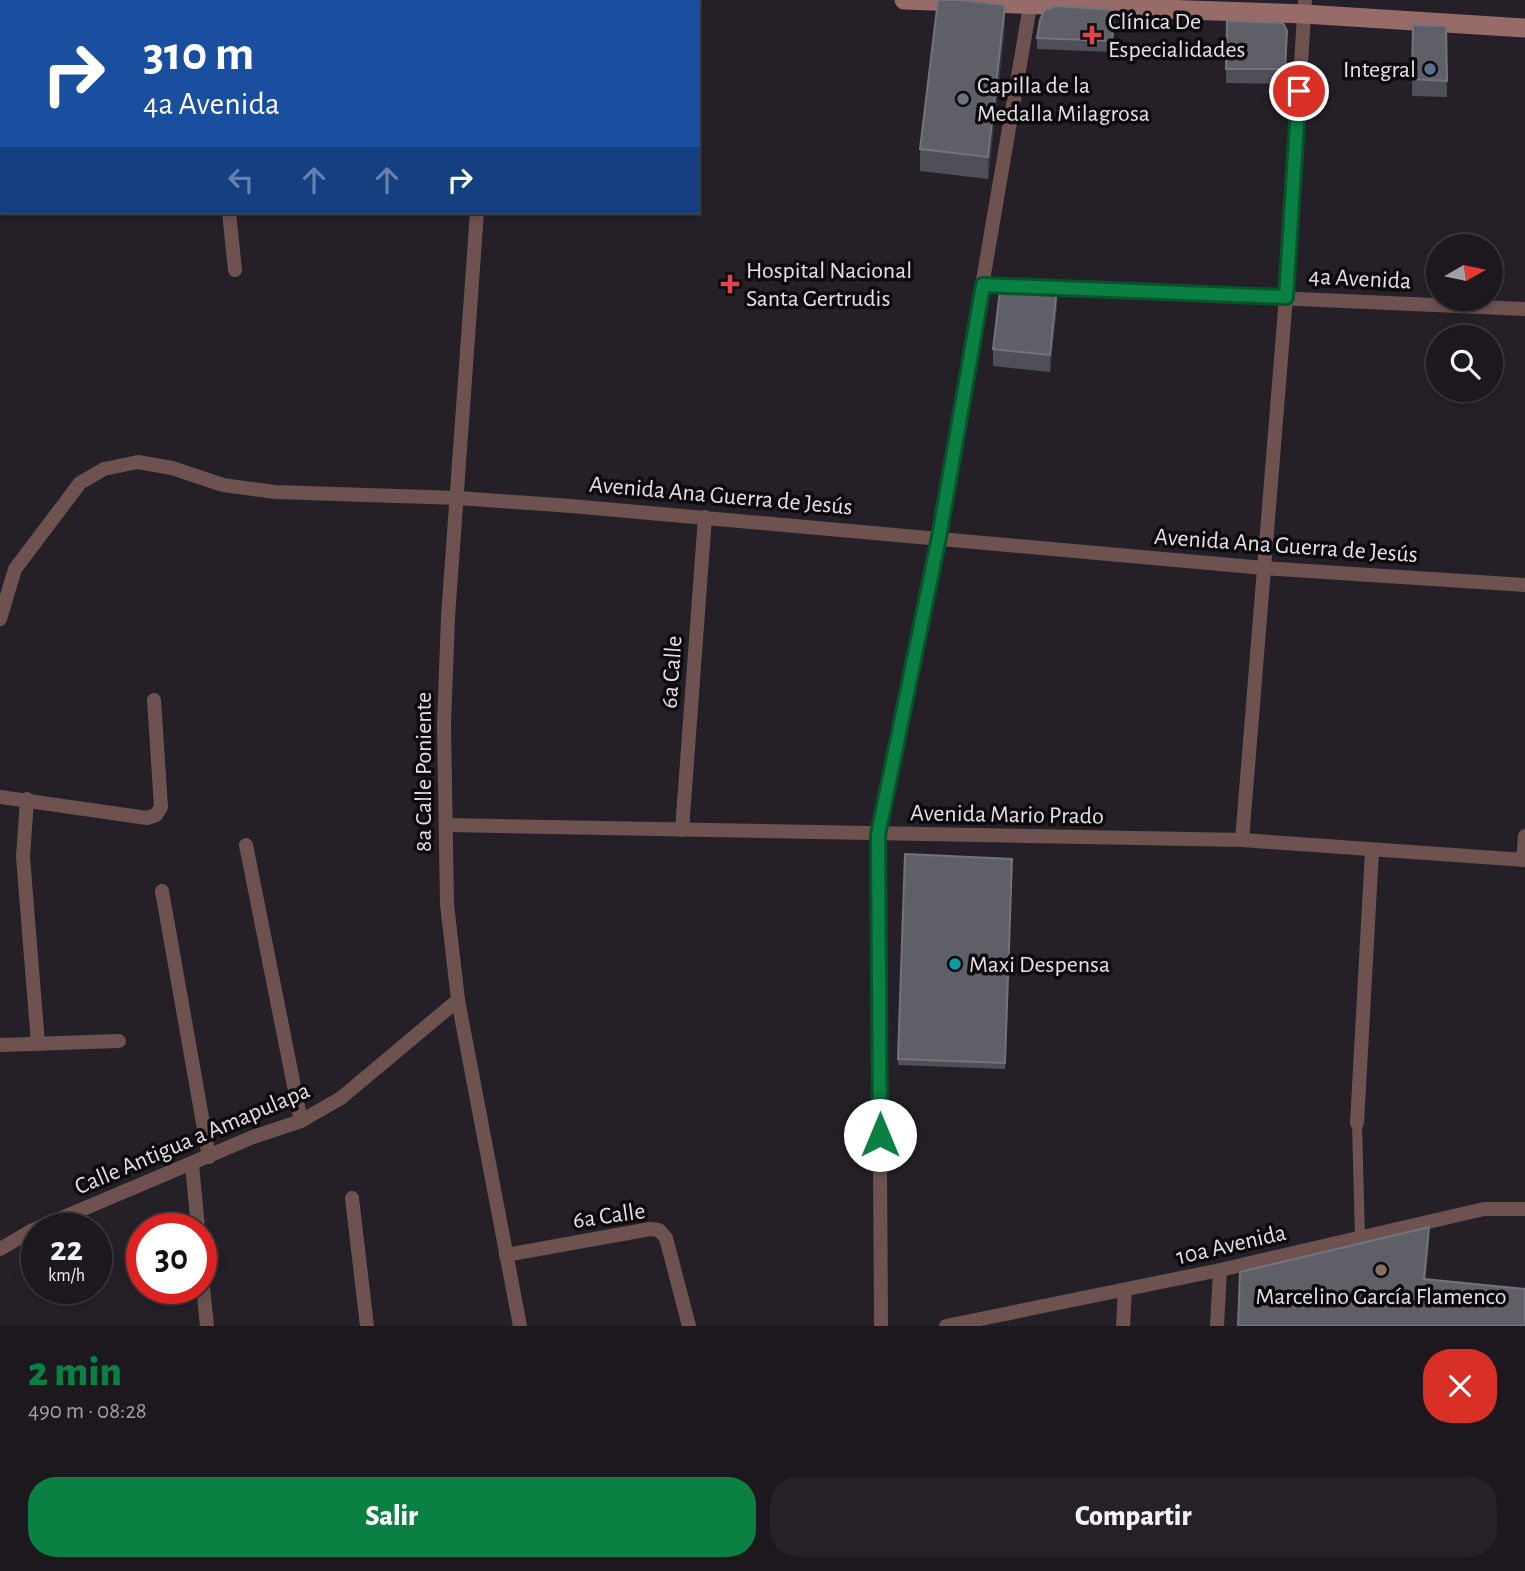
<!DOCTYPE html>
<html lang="es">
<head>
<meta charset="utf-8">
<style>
  :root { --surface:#1c181e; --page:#252127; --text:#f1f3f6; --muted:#a0a0a4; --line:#3a373c; --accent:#0b8043 }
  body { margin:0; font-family:"Alegreya Sans",sans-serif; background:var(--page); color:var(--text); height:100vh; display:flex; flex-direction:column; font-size:26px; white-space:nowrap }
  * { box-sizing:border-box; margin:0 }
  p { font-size:23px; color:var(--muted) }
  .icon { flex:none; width:38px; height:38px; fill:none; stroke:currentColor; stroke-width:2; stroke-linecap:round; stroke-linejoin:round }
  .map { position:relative; height:1326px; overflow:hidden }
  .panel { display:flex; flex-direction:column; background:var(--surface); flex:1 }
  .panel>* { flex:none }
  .banner { position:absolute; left:0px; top:0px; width:700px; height:214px; box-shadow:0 4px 10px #0003,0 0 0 2px var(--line); background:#1a4fa0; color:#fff; overflow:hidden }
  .needle { width:46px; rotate:81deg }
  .fabs { position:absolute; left:1426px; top:234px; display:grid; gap:14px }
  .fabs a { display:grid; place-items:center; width:77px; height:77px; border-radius:50%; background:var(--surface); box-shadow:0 4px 10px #0003,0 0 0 2px var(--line); font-size:35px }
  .speed { position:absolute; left:21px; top:1213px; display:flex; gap:14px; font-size:35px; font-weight:700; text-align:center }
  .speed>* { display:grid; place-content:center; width:91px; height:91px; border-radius:50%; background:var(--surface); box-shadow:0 4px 10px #0003,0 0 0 2px var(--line); line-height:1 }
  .speed small { font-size:18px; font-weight:400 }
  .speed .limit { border:10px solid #d22; background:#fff; color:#111 }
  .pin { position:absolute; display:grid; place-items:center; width:60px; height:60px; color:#fff; margin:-30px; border:4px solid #fff; border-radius:50%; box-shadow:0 2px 7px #0007 }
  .me { position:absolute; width:77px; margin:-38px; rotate:0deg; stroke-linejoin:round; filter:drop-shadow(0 0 5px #0008) }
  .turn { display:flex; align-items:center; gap:24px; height:147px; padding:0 28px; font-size:32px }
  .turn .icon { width:91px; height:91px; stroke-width:2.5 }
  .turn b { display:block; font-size:49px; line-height:60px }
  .lanes { display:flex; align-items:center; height:66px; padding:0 28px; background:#0003; justify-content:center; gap:35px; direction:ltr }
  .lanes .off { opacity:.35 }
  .round { display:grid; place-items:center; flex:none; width:74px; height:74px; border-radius:28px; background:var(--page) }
  .summary { display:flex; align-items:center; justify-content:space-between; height:119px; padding:0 28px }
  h1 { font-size:42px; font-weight:800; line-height:52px; color:var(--accent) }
  .primary-button { display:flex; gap:14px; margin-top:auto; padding:14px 28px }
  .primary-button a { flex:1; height:80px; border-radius:28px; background:var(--accent); color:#fff; font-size:28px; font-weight:800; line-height:80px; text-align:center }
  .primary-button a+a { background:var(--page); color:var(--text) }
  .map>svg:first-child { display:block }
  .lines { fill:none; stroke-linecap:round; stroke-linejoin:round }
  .pedestrian { stroke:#6d524f; stroke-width:10 }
  .minor { stroke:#6d524f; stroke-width:14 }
  .secondary { stroke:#976c68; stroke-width:19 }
  .wall { fill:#4f4f59 }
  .shaded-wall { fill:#38363f }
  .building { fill:#5f5f68; stroke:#74737c; stroke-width:2 }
  .route-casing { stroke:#07532c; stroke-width:18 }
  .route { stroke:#0b8043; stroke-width:12 }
  .health-dot { fill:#e0444e; stroke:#0d0a0e; stroke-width:2.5 }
  .service-dot { fill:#5c6f8a; stroke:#0d0a0e; stroke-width:2.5 }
  .worship-dot { fill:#6b7280; stroke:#0d0a0e; stroke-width:2.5 }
  .culture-dot { fill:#0f9aa8; stroke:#0d0a0e; stroke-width:2.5 }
  .education-dot { fill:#8d6e63; stroke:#0d0a0e; stroke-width:2.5 }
  .labels { text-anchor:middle; stroke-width:7; stroke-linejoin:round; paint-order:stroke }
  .poi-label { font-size:24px; fill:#e5e1e7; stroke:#0d0a0e; text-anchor:start }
  .street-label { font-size:24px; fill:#e5e1e7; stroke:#0d0a0e }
</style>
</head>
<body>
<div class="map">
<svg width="1525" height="1326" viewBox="0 0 1525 1326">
  <rect width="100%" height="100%" fill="#252028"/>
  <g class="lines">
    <polyline class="pedestrian" points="1357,1123 1360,1238"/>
    <g class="minor">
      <polyline points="239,2 239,0"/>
      <polyline points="493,2 493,0"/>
      <polyline points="229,212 235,270"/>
      <polyline points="477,212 448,617 444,725 447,904 458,1000 520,1326"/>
      <polyline points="983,285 1525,309"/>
      <polyline points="0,619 15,569 80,483 104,469 138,462 172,468 223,485 275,492 458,498 571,506 1264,568 1525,585"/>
      <polyline points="0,797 147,818 156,815 161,807 154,700"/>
      <polyline points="27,799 23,857 38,1044"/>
      <polyline points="446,825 1242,840 1525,860"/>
      <polyline points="682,830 705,517"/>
      <polyline points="1242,840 1286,297 1305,0"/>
      <polyline points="246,845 301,1121"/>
      <polyline points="1523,860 1525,836"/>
      <polyline points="162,891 209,1157"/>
      <polyline points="0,1045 119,1041"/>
      <polyline points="1357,1123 1372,851"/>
      <polyline points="192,1165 198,1228"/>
      <polyline points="352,1198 367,1326"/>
      <polyline points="0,1249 31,1231 253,1137 301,1121 341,1098 458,1000"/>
      <polyline points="506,1255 650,1229 659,1230 666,1238 689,1326"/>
      <polyline points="201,1268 207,1326"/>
      <polyline points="881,1326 878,835 939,537 1031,0"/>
      <polyline points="946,1326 1220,1270 1484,1209 1525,1209"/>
      <polyline points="1123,1326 1125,1290"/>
      <polyline points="1217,1326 1220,1270"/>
    </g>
    <polyline class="secondary" points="904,0 1304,14 1525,28"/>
  </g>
  <g class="wall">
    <polygon points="1115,21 1112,52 1037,49 1037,38"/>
    <polygon points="1227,21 1287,46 1285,84 1226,83"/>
    <polygon points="1446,26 1447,97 1412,96 1412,79"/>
    <polygon points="1005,27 988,179 920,171 920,149"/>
    <polygon points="1057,305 1050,372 993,366 993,349"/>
    <polygon points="1012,859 1005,1069 898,1065 898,1059"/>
  </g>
  <g class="shaded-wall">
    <polygon points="1005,5 1005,27 988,179 988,157"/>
    <polygon points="1057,288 1057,305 1050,372 1050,355"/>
    <polygon points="1429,1227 1429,1247 1424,1300 1424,1279"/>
  </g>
  <g class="building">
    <polygon points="938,0 961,0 1005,5 988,157 920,149"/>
    <polygon points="1056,6 1115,10 1112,41 1037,38 1040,20 1044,11"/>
    <polygon points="1227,21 1283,23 1287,31 1285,69 1226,69"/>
    <polygon points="1413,25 1446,26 1447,81 1412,79"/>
    <polygon points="1001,282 1057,288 1050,355 993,349"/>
    <polygon points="905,854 1012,859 1005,1063 898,1059"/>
    <polygon points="1429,1227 1424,1279 1525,1289 1525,1326 1238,1326 1240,1272"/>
  </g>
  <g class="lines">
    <g class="route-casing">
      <polyline id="route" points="880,1135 878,835 939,537 983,285 1286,297 1299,91"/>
    </g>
    <use href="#route" class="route"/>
  </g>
  <g class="health-dot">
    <path d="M1088.5 24.5h7v7h7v7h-7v7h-7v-7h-7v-7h7z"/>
    <path d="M726.5 273.5h7v7h7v7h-7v7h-7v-7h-7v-7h7z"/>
  </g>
  <circle class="service-dot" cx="1430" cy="69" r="7"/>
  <circle class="worship-dot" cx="963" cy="99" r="7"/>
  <circle class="culture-dot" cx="955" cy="964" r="7"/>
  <circle class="education-dot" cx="1381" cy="1270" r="7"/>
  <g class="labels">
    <g class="poi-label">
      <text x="1108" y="29">Clínica De<tspan x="1108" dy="28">Especialidades</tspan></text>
      <text x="1416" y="77" text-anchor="end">Integral</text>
      <text x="977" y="93">Capilla de la<tspan x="977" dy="28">Medalla Milagrosa</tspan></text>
      <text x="746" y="278">Hospital Nacional<tspan x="746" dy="28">Santa Gertrudis</tspan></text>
      <text x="969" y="972">Maxi Despensa</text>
      <text x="1381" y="1304" text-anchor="middle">Marcelino García Flamenco</text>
    </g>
    <g class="street-label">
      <text transform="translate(1360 278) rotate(3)" y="8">4a Avenida</text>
      <text transform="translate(721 495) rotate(5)" y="8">Avenida Ana Guerra de Jesús</text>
      <text transform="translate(1286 545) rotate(4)" y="8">Avenida Ana Guerra de Jesús</text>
      <text transform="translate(671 672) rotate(-86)" y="8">6a Calle</text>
      <text transform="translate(423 772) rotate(-90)" y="8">8a Calle Poniente</text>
      <text transform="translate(1007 814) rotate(1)" y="8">Avenida Mario Prado</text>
      <text transform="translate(192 1138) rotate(-23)" y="8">Calle Antigua a Amapulapa</text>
      <text transform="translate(609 1215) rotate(-8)" y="8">6a Calle</text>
      <text transform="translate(1231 1244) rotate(-13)" y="8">10a Avenida</text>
    </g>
  </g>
</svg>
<div class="fabs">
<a><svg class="needle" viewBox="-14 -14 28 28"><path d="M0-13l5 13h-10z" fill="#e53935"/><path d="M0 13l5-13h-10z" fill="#a0a0a4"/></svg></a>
<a><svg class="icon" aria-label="search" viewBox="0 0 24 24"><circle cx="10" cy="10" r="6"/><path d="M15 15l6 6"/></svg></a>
</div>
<div class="speed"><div>22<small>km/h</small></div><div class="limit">30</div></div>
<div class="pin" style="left:1299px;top:91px;background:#d93025"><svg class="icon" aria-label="arrive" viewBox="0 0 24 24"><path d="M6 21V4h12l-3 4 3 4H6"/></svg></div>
<svg class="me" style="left:880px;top:1135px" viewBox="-20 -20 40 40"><circle r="19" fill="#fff"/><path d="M0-13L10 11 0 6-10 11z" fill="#0b8043"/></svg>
<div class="banner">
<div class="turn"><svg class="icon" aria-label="right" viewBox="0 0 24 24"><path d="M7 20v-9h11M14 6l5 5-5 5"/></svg><div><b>310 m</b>4a Avenida</div></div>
<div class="lanes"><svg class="icon off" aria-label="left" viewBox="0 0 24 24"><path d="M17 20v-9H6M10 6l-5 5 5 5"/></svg><svg class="icon off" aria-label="ahead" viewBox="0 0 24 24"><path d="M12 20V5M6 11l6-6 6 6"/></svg><svg class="icon off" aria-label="ahead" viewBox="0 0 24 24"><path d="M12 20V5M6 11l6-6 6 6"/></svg><svg class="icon" aria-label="right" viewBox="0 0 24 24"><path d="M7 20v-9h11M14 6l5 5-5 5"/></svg></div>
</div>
</div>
<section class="panel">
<div class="summary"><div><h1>2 min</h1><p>490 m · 08:28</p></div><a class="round" style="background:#d93025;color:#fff"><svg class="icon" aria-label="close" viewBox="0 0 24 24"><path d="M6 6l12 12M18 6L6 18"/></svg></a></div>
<div class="primary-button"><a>Salir</a><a>Compartir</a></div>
</section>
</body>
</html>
